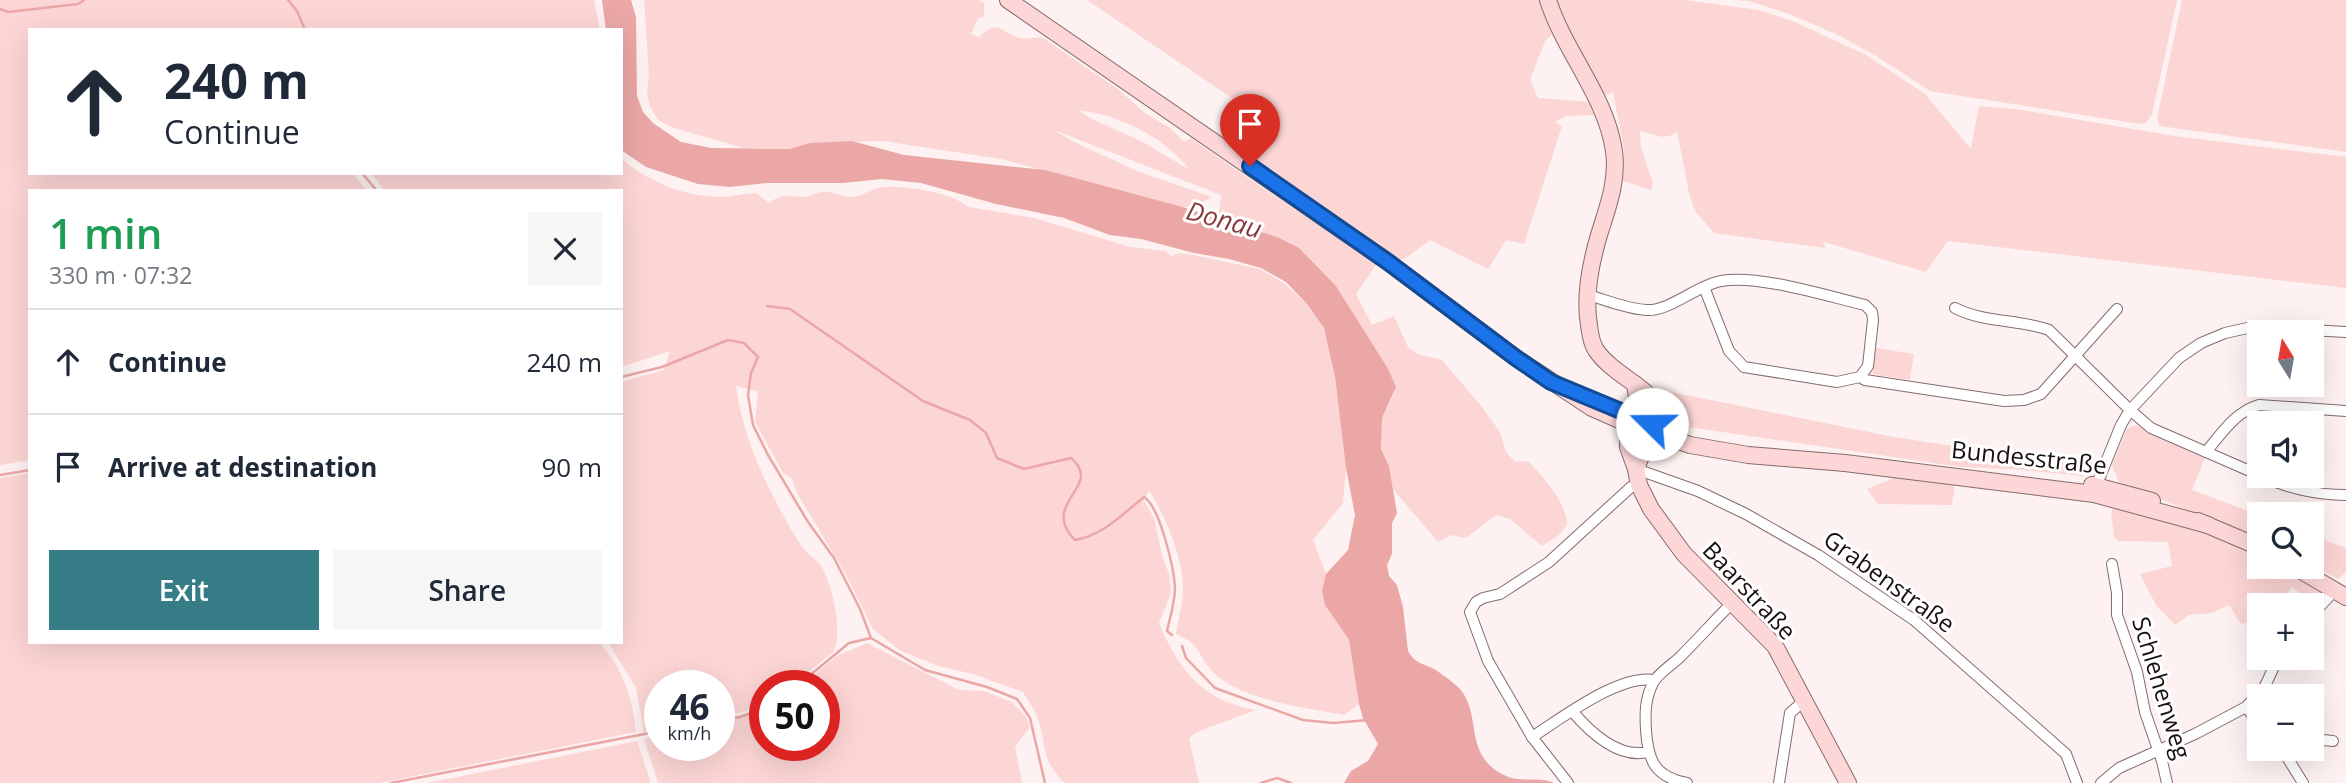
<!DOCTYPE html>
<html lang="en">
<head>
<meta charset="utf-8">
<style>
  :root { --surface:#fff; --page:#f6f6f7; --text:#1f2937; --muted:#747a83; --line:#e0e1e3; --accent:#357c87 }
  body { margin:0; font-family:"Open Sans",sans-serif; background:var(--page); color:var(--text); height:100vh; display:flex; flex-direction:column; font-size:26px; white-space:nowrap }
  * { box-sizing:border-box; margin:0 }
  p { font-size:23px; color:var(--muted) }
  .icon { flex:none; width:38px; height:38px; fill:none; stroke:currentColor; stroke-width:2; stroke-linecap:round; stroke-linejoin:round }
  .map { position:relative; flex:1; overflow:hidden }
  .panel { position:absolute; left:28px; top:189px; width:595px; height:455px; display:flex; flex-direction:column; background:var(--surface); border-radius:0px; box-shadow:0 7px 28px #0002 }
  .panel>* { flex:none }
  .guide { position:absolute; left:28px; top:28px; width:595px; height:147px; border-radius:0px; box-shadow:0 7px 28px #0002; background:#fff; color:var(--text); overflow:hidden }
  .needle { width:46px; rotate:349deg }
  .buttons { position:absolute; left:2247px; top:320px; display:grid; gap:14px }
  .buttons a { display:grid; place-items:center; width:77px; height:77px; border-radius:0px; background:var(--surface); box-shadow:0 7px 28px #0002; font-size:35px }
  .speed { position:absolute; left:644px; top:670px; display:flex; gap:14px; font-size:35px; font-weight:700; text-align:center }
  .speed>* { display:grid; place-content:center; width:91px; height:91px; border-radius:50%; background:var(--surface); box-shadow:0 7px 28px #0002; line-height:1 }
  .speed small { font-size:18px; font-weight:400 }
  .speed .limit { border:10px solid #d22; background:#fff; color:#111 }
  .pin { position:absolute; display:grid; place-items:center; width:60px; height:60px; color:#fff; margin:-72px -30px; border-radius:50% 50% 50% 0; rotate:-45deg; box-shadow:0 0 7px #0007 }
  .pin .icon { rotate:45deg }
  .me { position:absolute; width:77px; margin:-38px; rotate:292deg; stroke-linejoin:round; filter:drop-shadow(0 0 5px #0008) }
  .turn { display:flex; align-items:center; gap:24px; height:147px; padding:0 21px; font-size:32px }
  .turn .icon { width:91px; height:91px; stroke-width:2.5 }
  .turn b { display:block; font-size:49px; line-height:60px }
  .round { display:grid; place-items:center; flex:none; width:74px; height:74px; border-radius:0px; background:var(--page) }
  .head { display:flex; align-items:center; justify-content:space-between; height:119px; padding:0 21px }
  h1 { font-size:42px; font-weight:600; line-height:52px; color:#1e9e55 }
  .primary-button { display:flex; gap:14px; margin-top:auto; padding:14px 21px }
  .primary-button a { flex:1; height:80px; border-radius:0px; background:var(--accent); color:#fff; font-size:28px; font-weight:600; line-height:80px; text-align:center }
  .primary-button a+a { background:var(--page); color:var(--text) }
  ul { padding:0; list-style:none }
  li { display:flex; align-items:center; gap:21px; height:105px; padding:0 21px; border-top:2px solid var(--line) }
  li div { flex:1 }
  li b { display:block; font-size:26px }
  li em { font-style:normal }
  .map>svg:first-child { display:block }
  .green { fill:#fcd6d5; fill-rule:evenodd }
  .water { fill:#eaa7a6 }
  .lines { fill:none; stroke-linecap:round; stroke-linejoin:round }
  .stream { stroke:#eaa7a6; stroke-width:2.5 }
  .street-casing { stroke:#856c6b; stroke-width:12 }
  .secondary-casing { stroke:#856c6b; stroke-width:18 }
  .street { stroke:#fff; stroke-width:10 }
  .secondary { stroke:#fdd6d8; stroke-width:16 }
  .route-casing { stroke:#114b97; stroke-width:18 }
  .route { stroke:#1a73e8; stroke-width:12 }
  .labels { text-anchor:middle; stroke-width:6; stroke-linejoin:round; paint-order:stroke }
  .street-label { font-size:24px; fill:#191010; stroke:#fff }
  .water-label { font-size:26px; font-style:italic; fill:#89393d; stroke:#fff }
</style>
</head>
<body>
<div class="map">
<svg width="2346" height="783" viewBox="0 0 2346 783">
  <rect width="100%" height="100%" fill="#fdf1f1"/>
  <g class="green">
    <polygon points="0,0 594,0 599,25 597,30 313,30 311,26 305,30 30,30 30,173 352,173 367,191 30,191 30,460 0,465"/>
    <path d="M 644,0 L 979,0 L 984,3 L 984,17 L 978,18 L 971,34 L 979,37 C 1002,17 998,33 1020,38 C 1028,40 1035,36 1043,38 L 1118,89 L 1146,114 L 1169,127 L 1184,142 L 1191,138 C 1252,183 1316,221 1376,265 L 1356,294 L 1372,325 L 1394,316 L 1408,347 L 1417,354 L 1442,360 L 1482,407 L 1500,432 L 1506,452 L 1515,462 L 1528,461 C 1544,478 1566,501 1567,525 L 1559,535 L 1542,546 L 1510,519 L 1496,515 L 1466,538 L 1451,535 L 1438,542 L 1393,489 L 1389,466 L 1381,449 L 1382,418 L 1394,394 L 1387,367 L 1336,286 L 1277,237 L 1218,219 L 1221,195 L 1054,130 L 1072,141 L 1137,171 L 1209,196 L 1210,199 L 1184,208 L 1001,159 L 883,141 L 811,143 L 789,149 L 744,148 L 674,128 L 658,120 L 650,107 L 647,93 L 649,73 ZM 1078,110 C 1120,115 1164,137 1190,170 L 1143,142 L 1092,119 Z"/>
    <polygon points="1087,0 1544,0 1555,31 1545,41 1530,80 1538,98 1592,102 1598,115 1565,116 1555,122 1562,126 1524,244 1506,240 1488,269 1430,240 1406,258 1395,261 1229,145 1251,111"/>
    <path d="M 1557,0 L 1684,0 L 1759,10 L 1795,22 L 1866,55 L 1925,94 L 1971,149 L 1979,106 L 2022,110 L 2174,136 L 2346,157 L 2346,288 L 1948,241 L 1926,272 L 1824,242 L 1825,248 L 1714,233 L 1695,211 L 1689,193 L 1677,131 C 1666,142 1654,134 1640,131 L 1641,148 L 1653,183 L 1651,190 L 1623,181 L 1624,150 L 1613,92 L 1604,96 L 1561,15 Z"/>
    <polygon points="1736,0 2177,0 2152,114 2146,123 2140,124 1930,91 1875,55 1836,34 1789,14 1749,1"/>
    <polygon points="2182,0 2346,0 2346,152 2160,126 2157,119"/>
    <path d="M 621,158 C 649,183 686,197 723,197 C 734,197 744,193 756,193 L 769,203 C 785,192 790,197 805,197 C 812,196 818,191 826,192 C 835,192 844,198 853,197 C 863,196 873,188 884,187 C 904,185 954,193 968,207 L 1034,218 L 1130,247 L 1165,251 L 1171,256 L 1179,253 L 1193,255 L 1260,269 L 1285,284 L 1307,304 L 1324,328 L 1335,377 L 1346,468 L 1343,503 L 1313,540 L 1326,574 L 1322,589 L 1325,605 L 1349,640 L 1359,704 L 1344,715 C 1304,707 1241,701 1212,671 C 1195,653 1204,646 1176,634 C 1178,619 1183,604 1183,590 C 1184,561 1165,514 1149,491 L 1144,501 L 1154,518 L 1162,555 L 1169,574 L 1171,593 L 1159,623 C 1179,671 1204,702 1256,710 L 1197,732 L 1189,738 L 1199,783 L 1065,783 C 1039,759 1048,745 1037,717 C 1034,708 1027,700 1023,692 L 973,674 L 938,666 L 901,651 L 873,629 L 845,573 L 797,493 L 792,479 L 783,473 L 755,422 L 758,391 L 736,386 C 740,420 754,458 769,488 C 780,509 790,531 804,549 C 809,555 816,559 820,564 C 832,582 844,633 833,652 L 791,686 L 765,686 L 765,704 L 754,709 L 719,717 L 719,686 L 660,686 L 660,729 L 644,732 L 636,688 L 608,642 L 621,642 L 621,382 L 664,370 L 670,351 L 621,367 L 621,191 L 385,191 L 371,173 L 621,173 Z"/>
    <polygon points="1876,348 1914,354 1910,380 1872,374"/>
    <polygon points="1656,389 1894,437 2090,467 2084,476 2011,469 1961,467 1689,427 1664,409"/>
    <polygon points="2132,426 2139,426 2152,435 2205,458 2192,490 2259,515 2259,537 2181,508 2147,493 2120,485 2112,465 2127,429"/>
    <path d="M 30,473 L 30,642 L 599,642 C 624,671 632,695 636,732 L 379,783 L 0,783 L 0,478 Z"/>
    <polygon points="1896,477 1955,483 1952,505 1878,504 1867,489"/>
    <polygon points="2115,505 2191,527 2259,554 2259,567 2284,567 2322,588 2324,596 2316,605 2292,587 2279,605 2259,606 2259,619 2241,624 2229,605 2212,613 2189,615 2175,625 2156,605 2140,574 2172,566 2168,542 2118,541 2114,537 2111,512"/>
    <polygon points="2312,535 2346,548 2346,572 2338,579 2312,565"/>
    <polygon points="867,643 959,690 984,691 1012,702 1026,717 1030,727 1015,747 1022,783 658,783 644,739 660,735 660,746 719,746 719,720 765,709 765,746 824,746 824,686 801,686 837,656"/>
    <polygon points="637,741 651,783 427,783"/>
  </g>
  <path class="water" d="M 602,0 L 631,0 L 636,17 L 637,96 L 643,112 L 653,123 L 681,142 L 711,148 L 789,149 L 810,143 L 852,141 L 904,155 L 1045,170 L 1179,206 L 1277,237 L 1299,248 L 1336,286 L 1387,367 L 1396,387 L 1382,418 L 1381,449 L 1389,466 L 1397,513 L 1392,523 L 1392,554 L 1387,565 L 1389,576 L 1397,585 L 1403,607 L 1408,651 C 1414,663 1424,664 1434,669 C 1442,674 1453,682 1460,689 C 1483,716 1462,756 1506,776 C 1521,783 1539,776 1554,783 L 1344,783 L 1351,771 L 1368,761 L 1378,744 L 1363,718 L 1359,704 L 1349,640 L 1325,605 L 1322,590 L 1326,574 L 1348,550 L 1355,515 L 1346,468 L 1335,377 L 1324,328 L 1307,304 L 1286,282 L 1261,268 L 1229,259 L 1194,253 L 1141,239 L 1110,235 L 1064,218 L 996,204 L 921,183 L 882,179 L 844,183 L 767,183 L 730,187 L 698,184 L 646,167 L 621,150 L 621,30 L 606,30 Z"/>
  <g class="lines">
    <g class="stream">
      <polyline points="288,0 297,11 305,30"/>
      <polyline points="0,9 8,12 78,4 84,0"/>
      <polyline points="362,173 377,191"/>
      <path d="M 767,306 L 790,309 L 923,401 L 970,420 L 986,433 L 997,458 L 1024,469 L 1071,458 C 1105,487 1038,503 1075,540 C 1102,536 1123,514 1144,497 C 1160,507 1174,568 1175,588 C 1175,602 1170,618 1167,631 L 1172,635"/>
      <polyline points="621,377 662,367 728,340 744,343 758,357 751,373 748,395 753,425 768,455 808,522 834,558 860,609 871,638 925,670 987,687 1017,699 1030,718 1045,783"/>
      <polyline points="0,475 30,470"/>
      <polyline points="1182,646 1186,658 1215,688 1303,720 1333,723 1368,720"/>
      <polyline points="797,686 849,643 871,638"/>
      <polyline points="719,720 740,717 765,708"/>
      <polyline points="391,783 660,731"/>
      <polyline points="1261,783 1277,778 1291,783"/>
    </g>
    <g class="street-casing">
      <g id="street">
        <path d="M 1588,295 C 1606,300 1627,309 1646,310 C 1669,312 1697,285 1721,281 C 1757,274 1827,296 1865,305 L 1872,312 L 1873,320 L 1868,366 L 1860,377 L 1837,382 L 1744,367 L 1729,351 L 1704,287"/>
        <path d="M 1955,308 C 1984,323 2018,319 2049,330 L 2130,410 L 2151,428 L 2259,475"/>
        <polyline points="1860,377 1865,380 2004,401 2024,400 2041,394 2117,309"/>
        <path d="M 2206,452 C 2222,433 2235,412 2259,405 L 2346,411"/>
        <polyline points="1636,469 1698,491 1746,514 1818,555 1914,620 2066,754 2077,783"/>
        <path d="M 2260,476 C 2289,488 2315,495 2346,495"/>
        <polyline points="2095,489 2121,425 2130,410 2179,358 2201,343 2225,333 2252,327 2346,332"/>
        <polyline points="2112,564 2117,593 2117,615 2137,672 2145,712 2162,761 2167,783"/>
        <polyline points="2312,615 2335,590"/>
        <polyline points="2246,707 2259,724"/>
        <path d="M 1572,711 C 1589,731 1618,759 1648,752"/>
        <path d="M 1532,737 C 1562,718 1619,674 1654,680"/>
        <polyline points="2312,739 2333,741"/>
        <polyline points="2282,749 2303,783"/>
        <polyline points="1568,783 1532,737 1488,661 1470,612 1476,602 1483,598 1500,594 1549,562 1631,487 1639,485"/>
        <path d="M 1687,783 C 1655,777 1648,761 1646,730 C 1645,713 1645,699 1653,683 C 1658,673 1672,665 1680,657 C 1698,639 1715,620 1733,602"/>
        <polyline points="1779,783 1790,713 1805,700"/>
        <polyline points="2101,783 2119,768 2195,734 2246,707 2265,686 2278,658"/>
      </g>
    </g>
    <g class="secondary-casing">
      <g id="secondary">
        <polyline points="1008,0 1388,262 1516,358 1592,408 1617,419 1690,445 1748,455 1845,463 2094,494 2208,525"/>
        <path d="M 1548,0 C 1565,53 1606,96 1614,151 C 1618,181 1608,206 1599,235 C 1591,262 1584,296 1589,325 C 1590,333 1591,343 1596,350 C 1607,367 1630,379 1645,392 C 1661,420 1646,441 1636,469"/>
        <polyline points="1635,384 1637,398 1635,413 1629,428 1628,447 1636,469 1639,485 1651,509 1684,554 1775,646 1848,783"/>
        <polyline points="2092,485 2152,501"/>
        <polyline points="2198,521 2259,547"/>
        <polyline points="2295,567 2346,597"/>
      </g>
    </g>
    <use href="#street" class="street"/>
    <use href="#secondary" class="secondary"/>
  </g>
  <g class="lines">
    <g class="route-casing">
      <polyline id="route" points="1250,166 1388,262 1516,358 1551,382 1652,424"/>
    </g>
    <use href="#route" class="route"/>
  </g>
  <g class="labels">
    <g class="street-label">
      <text transform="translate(2029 458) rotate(6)" y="8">Bundesstraße</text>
      <text transform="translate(1889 582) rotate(36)" y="8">Grabenstraße</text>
      <text transform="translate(1749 591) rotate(47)" y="8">Baarstraße</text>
      <text transform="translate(2161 688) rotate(73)" y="8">Schlehenweg</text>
    </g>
    <g class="water-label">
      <text transform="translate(1224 220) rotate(15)" y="9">Donau</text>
    </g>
  </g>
</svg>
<div class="buttons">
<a><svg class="needle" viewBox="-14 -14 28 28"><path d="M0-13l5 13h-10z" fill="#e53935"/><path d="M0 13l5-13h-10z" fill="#747a83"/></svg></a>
<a><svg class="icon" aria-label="sound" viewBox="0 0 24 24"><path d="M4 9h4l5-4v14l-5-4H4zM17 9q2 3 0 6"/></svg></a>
<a><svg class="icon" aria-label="search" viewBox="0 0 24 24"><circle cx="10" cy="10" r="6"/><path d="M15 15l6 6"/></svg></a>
<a>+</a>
<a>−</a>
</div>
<div class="speed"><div>46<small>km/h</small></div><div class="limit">50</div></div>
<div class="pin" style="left:1250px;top:166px;background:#d93025"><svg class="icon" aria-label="arrive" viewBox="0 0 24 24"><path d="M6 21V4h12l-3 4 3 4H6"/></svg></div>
<svg class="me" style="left:1652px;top:424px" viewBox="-20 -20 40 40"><circle r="19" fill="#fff"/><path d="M0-13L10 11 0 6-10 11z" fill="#1a73e8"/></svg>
<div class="guide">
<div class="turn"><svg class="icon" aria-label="ahead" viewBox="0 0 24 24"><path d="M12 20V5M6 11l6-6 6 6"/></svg><div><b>240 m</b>Continue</div></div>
</div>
<section class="panel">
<div class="head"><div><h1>1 min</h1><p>330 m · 07:32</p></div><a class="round"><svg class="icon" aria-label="close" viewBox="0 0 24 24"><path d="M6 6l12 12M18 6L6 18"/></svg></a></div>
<ul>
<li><svg class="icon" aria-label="ahead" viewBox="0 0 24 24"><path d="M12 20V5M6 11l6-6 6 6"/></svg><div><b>Continue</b></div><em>240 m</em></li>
<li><svg class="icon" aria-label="arrive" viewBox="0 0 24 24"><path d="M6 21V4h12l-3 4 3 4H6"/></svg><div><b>Arrive at destination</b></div><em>90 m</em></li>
</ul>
<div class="primary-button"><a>Exit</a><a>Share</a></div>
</section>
</div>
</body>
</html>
